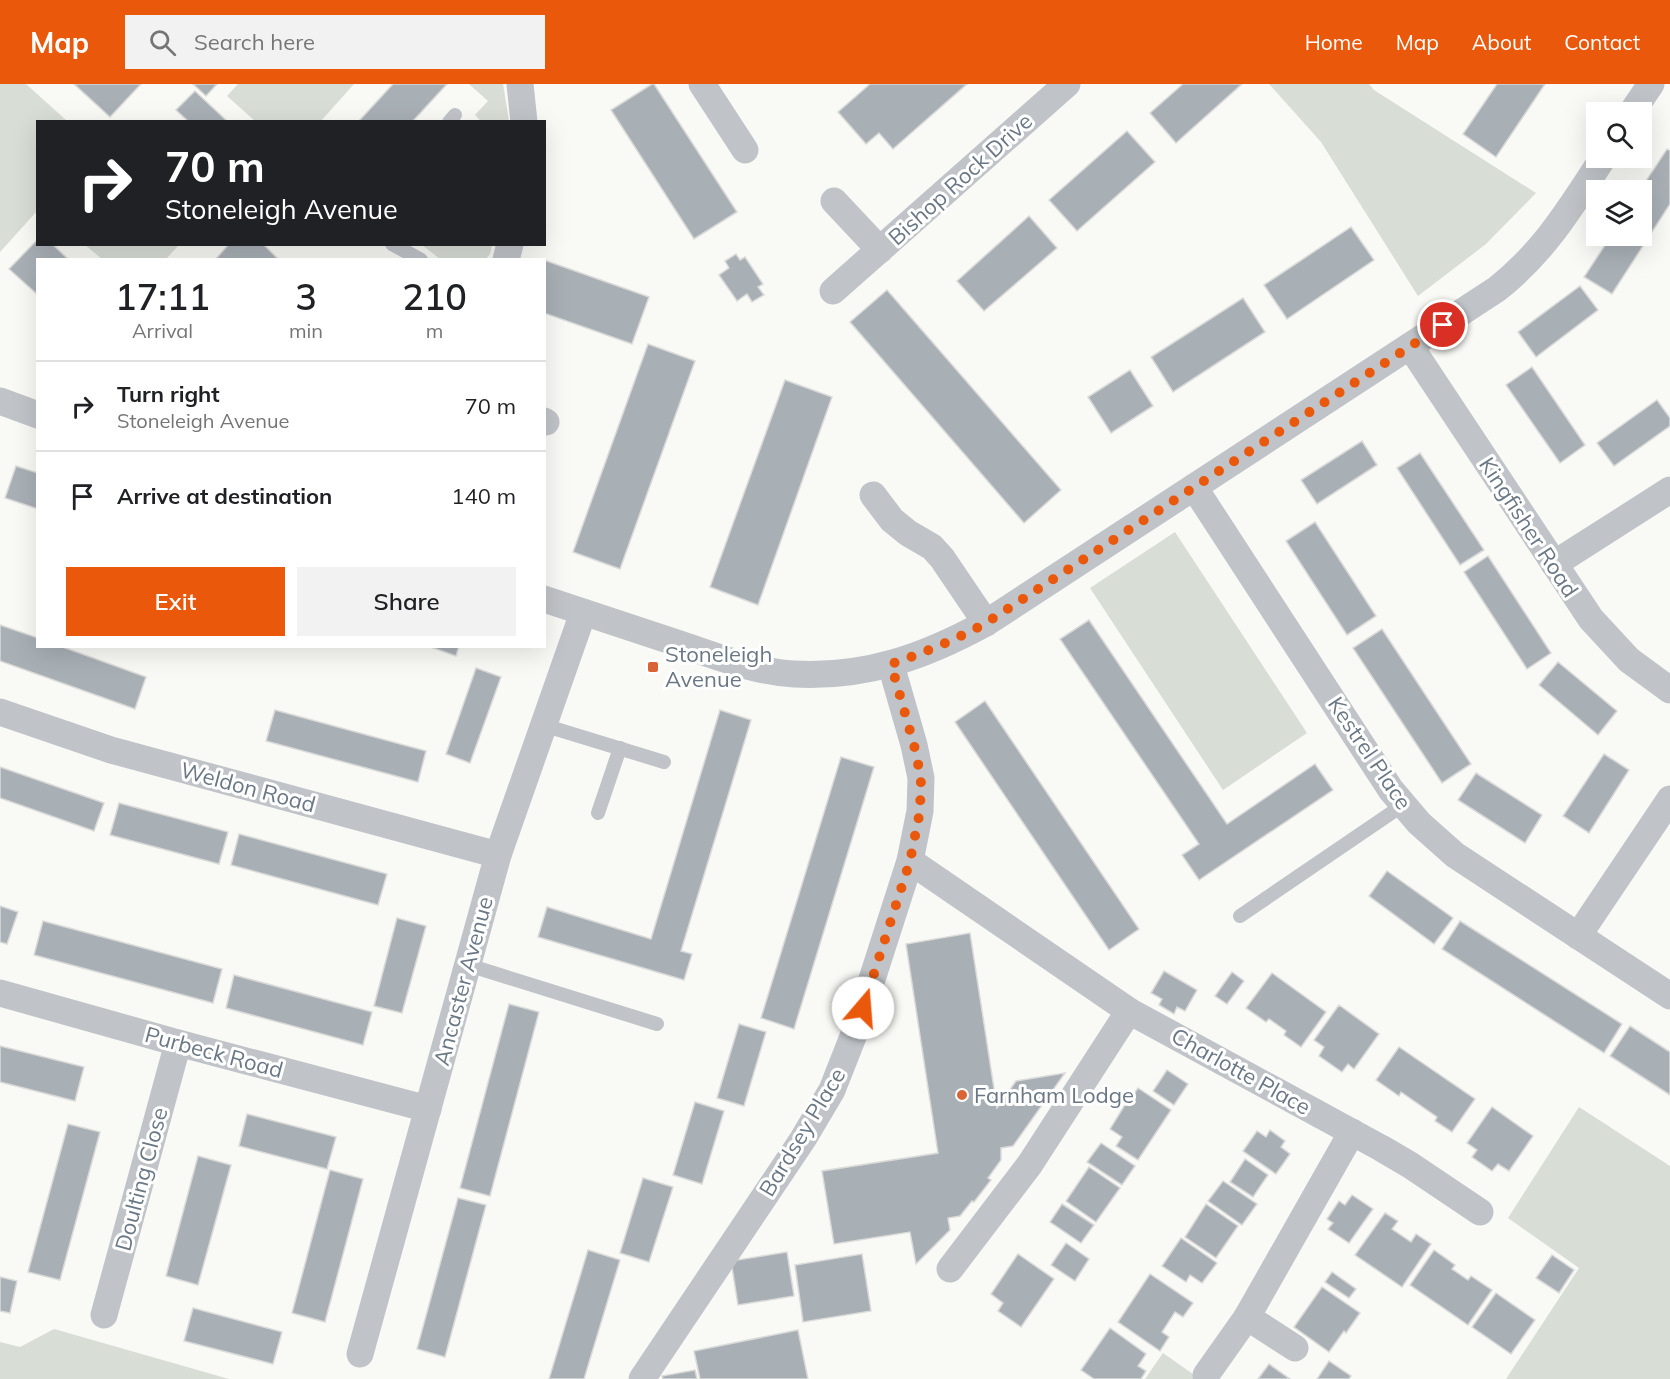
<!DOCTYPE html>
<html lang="en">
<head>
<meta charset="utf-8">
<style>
  :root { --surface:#fff; --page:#f2f2f2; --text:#202124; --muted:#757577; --line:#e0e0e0; --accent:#ea580c }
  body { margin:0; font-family:Mulish,sans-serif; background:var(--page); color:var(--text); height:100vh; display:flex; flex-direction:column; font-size:22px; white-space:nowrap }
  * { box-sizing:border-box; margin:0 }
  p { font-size:20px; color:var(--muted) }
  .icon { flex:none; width:33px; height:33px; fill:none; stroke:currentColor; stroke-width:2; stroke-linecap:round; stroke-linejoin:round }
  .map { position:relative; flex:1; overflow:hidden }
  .sheet { position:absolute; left:36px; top:174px; width:510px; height:390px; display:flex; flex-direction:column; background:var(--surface); border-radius:0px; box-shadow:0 6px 24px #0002 }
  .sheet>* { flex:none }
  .guide { position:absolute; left:36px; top:36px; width:510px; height:126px; border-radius:0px; box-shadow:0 6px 24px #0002; background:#202124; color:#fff; overflow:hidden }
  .controls { position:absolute; left:1586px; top:18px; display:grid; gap:12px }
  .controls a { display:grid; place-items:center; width:66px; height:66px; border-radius:0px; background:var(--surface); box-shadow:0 6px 24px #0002; font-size:30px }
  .pin { position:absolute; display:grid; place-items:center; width:51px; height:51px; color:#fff; margin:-26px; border:3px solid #fff; border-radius:50%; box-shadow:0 2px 6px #0007 }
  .me { position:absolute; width:66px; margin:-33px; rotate:18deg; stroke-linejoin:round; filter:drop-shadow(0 0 4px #0008) }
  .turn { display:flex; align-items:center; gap:21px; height:126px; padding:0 30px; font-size:27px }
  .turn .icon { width:78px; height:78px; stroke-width:2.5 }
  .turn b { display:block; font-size:42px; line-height:51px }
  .eta { display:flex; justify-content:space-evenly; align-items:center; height:102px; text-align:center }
  .eta b { font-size:36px; font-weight:600; line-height:42px }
  .primary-button { display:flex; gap:12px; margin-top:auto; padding:12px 30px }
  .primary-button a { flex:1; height:69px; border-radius:0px; background:var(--accent); color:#fff; font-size:24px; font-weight:600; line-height:69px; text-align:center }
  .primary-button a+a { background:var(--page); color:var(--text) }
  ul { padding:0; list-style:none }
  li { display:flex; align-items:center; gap:18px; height:90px; padding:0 30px; border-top:2px solid var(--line) }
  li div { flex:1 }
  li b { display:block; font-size:22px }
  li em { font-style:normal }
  header { display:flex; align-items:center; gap:36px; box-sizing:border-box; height:84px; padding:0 30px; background:var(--accent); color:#fff }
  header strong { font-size:28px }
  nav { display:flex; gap:33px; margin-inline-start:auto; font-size:21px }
  .search { width:420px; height:54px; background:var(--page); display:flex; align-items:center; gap:15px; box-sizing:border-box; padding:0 21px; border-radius:0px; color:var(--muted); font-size:22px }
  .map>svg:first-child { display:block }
  .green { fill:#d8ddd6 }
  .building { fill:#a8afb5; stroke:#dadad9; stroke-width:1.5 }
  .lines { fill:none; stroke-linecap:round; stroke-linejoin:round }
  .service { stroke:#c0c4c8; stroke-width:14 }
  .minor { stroke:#c0c4c8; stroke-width:27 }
  .route { stroke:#ea580c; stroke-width:10; stroke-dasharray:0 18 }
  .poi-dot { fill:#d96436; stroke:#fff; stroke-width:2 }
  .labels { text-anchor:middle; stroke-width:6; stroke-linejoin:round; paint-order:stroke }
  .street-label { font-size:22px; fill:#6a7885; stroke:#fff }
  .poi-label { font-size:22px; fill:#6a7885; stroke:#fff; text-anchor:start }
</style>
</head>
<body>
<header>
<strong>Map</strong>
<div class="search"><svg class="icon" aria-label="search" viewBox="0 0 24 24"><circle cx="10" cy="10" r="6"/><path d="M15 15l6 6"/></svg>Search here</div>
<nav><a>Home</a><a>Map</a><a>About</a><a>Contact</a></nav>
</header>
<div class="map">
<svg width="1670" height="1295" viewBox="0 0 1670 1295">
  <rect width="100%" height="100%" fill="#f9f9f6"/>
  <g class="green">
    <polygon points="0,0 26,0 67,37 38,38 37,127 0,168"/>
    <polygon points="238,0 354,0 320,38 255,37 227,12"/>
    <polygon points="469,0 503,0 509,37 481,37 475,31 488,17"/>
    <polygon points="1269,0 1369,0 1374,6 1536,109 1486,160 1418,212 1321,58"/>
    <polygon points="85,161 179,161 165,176 102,175"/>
    <polygon points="422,161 492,161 490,170 485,176 440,175"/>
    <polygon points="1175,448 1307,649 1223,706 1090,504"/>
    <polygon points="1579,1023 1670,1082 1670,1295 1506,1295 1579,1184 1508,1134"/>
    <polygon points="54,1245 229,1295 0,1295 0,1258 20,1263"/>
    <polygon points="1163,1269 1200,1295 1145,1295"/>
  </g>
  <g class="building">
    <polygon points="74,0 141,0 110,33"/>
    <polygon points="193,0 217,0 206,12"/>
    <polygon points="393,0 447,0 412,38 358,38"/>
    <polygon points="652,0 654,0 737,128 694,155 611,26"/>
    <polygon points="870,0 967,0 893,65 879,49 866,60 838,28"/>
    <polygon points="1183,0 1242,0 1176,59 1150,29"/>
    <polygon points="1497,0 1545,0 1496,73 1463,50"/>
    <polygon points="195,7 228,38 189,38 176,26"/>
    <polygon points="1127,47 1155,78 1077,147 1049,116"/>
    <polygon points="1667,65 1670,67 1670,120 1612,210 1584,193 1611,152 1641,152 1640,106"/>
    <polygon points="1029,132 1057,164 984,227 957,197"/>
    <polygon points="1351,143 1374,176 1287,235 1264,201"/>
    <polygon points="38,155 38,160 52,160 69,176 38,176 38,211 9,185"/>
    <polygon points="229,160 263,160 279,176 215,176"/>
    <polygon points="736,170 740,176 745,173 763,200 758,203 764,211 752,218 747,210 737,217 719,191 729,184 725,177"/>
    <polygon points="544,176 649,213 632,260 544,229"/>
    <polygon points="1580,202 1598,226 1536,273 1518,248"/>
    <polygon points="887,206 1061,406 1024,439 850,238"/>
    <polygon points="1243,214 1265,248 1173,308 1151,273"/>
    <polygon points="648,260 695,277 620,485 573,468"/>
    <polygon points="1532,283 1585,361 1560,379 1506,301"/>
    <polygon points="1130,286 1153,322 1111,349 1088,313"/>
    <polygon points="785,296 832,313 758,521 710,503"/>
    <polygon points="1657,316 1670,334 1670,342 1614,382 1597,359"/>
    <polygon points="1362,357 1377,381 1317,420 1301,396"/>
    <polygon points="1420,369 1484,466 1460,481 1397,384"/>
    <polygon points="16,382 38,389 38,425 5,414"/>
    <polygon points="1315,438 1376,532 1347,551 1286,457"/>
    <polygon points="1488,472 1551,569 1527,585 1464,488"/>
    <polygon points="1089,536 1227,740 1315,680 1333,706 1199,796 1182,771 1199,760 1060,555"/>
    <polygon points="0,541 38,554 38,562 60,562 146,593 135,625 0,577"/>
    <polygon points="1382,545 1471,680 1442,699 1353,564"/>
    <polygon points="428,562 459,562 456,572"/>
    <polygon points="1558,578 1617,627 1598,651 1539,601"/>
    <polygon points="476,584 501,593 470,679 446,670"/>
    <polygon points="985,617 1139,845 1109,866 955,638"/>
    <polygon points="275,626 426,667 418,698 266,657"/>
    <polygon points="720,626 751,636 681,867 692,870 684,896 538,853 547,823 651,855"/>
    <polygon points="1604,670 1629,686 1589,749 1563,732"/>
    <polygon points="841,673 874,683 794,945 761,934"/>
    <polygon points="0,683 104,719 94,747 0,714"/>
    <polygon points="1476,689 1542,731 1525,759 1458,716"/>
    <polygon points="119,719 228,748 219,780 110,751"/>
    <polygon points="239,750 387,790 378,821 231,781"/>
    <polygon points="1387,787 1453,834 1434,860 1369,812"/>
    <polygon points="0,822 18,828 7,860 0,858"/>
    <polygon points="397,834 426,842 402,929 374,922"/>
    <polygon points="43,837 222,885 213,919 34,871"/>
    <polygon points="1460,837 1622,940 1604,969 1442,865"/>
    <polygon points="970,849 997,1024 1016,997 1065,989 1013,1062 1001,1064 1001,1076 988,1094 991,1096 974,1118 972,1117 960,1132 948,1134 950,1146 916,1180 910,1148 834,1160 822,1087 938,1069 906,860"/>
    <polygon points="1164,887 1197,906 1185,927 1177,923 1174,930 1159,921 1162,915 1151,909"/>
    <polygon points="1232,888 1244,897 1227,920 1215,912"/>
    <polygon points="1272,889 1326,928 1301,963 1284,951 1286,947 1269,935 1266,938 1246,924"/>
    <polygon points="234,891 372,928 363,961 226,924"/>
    <polygon points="509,920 539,928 490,1112 460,1104"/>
    <polygon points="1339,921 1379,950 1354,985 1348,980 1342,988 1319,972 1324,963 1314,956"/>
    <polygon points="739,940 766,948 744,1022 717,1014"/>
    <polygon points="1630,942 1670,968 1670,1011 1610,972"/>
    <polygon points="0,962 84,983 75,1017 0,998"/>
    <polygon points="1399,963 1475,1015 1452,1048 1435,1037 1437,1033 1401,1008 1399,1012 1376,996"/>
    <polygon points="1167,986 1188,1000 1174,1021 1153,1007"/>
    <polygon points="1138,1004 1171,1026 1138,1076 1116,1062 1122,1053 1110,1045 1126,1019 1127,1020"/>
    <polygon points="695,1018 724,1027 702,1100 673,1091"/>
    <polygon points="1492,1023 1533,1052 1509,1087 1498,1080 1492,1087 1472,1073 1477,1066 1467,1059"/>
    <polygon points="247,1030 336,1053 327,1085 239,1062"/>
    <polygon points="68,1040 100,1048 60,1196 28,1188"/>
    <polygon points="1270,1046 1285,1057 1281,1063 1290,1070 1276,1090 1243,1067 1257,1047 1266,1053"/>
    <polygon points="1101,1059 1135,1082 1122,1101 1087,1078"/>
    <polygon points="198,1072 231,1081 198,1201 166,1192"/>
    <polygon points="1245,1075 1268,1091 1253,1113 1230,1098"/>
    <polygon points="1089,1083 1120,1104 1096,1138 1066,1117"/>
    <polygon points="330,1086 363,1095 325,1238 292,1229"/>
    <polygon points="643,1094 673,1103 649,1178 620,1169"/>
    <polygon points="1223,1097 1257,1120 1242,1141 1208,1117"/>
    <polygon points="1352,1111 1373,1125 1349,1159 1328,1145 1333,1139 1327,1135 1339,1117 1345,1121"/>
    <polygon points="458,1114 486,1121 445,1273 417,1265"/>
    <polygon points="1062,1120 1094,1141 1081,1159 1050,1138"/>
    <polygon points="1206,1120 1238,1142 1216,1174 1185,1153"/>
    <polygon points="1385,1129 1398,1137 1392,1145 1411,1158 1416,1150 1431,1160 1402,1203 1355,1171"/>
    <polygon points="1181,1154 1217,1179 1202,1199 1190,1191 1186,1198 1162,1182"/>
    <polygon points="1066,1159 1089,1175 1075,1197 1051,1181"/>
    <polygon points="588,1166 620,1176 584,1295 549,1295"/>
    <polygon points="1434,1166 1455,1181 1452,1185 1468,1196 1471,1192 1492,1206 1468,1241 1410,1201"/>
    <polygon points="787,1168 794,1212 738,1221 731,1177"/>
    <polygon points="862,1170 871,1227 803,1238 795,1181"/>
    <polygon points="1018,1170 1054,1195 1021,1243 998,1227 1003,1219 991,1210"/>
    <polygon points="1552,1171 1574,1186 1559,1209 1536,1194"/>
    <polygon points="1332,1188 1356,1205 1349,1214 1325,1198"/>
    <polygon points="1150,1190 1193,1219 1183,1233 1175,1228 1162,1248 1169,1253 1160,1267 1118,1238"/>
    <polygon points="0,1193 17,1197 10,1229 0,1227"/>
    <polygon points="1322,1203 1360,1229 1346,1249 1344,1247 1329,1268 1294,1243"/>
    <polygon points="1496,1209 1535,1236 1511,1270 1472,1243"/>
    <polygon points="193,1224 282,1248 273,1280 184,1257"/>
    <polygon points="1110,1244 1146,1270 1138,1282 1146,1287 1141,1295 1094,1295 1081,1286"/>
    <polygon points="798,1246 808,1295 700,1295 694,1267"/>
    <polygon points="1329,1277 1351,1292 1349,1295 1317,1295"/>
    <polygon points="1269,1280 1290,1295 1258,1295"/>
    <polygon points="695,1286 697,1295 663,1295 662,1292"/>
  </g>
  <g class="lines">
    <g class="service">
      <polyline points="449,38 455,31"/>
      <polyline points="392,160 421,176"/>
      <polyline points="543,641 664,678"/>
      <polyline points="598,729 620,664"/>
      <polyline points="1240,832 1403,721"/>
      <polyline points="468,881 657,940"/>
    </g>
    <g class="minor">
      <polyline points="520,0 524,38"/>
      <polyline points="702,0 745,66"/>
      <polyline points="1632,28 1651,0"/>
      <polyline points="834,117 880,166"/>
      <polyline points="506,176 510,160"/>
      <polyline points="833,207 1067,0"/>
      <polyline points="1410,262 1591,535 1629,576 1670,606"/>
      <polyline points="0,317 38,331"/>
      <polyline points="544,337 546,338"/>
      <polyline points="1194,403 1391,706 1419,739 1455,771 1670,912"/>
      <polyline points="873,411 892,436 908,449 932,463 942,474 986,539"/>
      <polyline points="1554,480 1670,406"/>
      <path d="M 544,515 C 591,531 637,546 683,561 C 719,573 756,588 794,590 C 865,594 924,573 986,539 L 1497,205 C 1545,167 1570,124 1603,74"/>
      <polyline points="0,628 111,666 498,771"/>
      <polyline points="910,777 1129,927 1030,1080 950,1185"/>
      <polyline points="1578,852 1670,715"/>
      <polyline points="0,909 178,959 428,1025"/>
      <polyline points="1129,927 1381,1064 1410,1081 1480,1128"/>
      <polyline points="104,1231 178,959"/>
      <polyline points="1247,1233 1295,1264"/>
      <polyline points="360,1270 498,771 583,529"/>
      <polyline points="1206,1291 1247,1233 1352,1048"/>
      <polyline points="642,1295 803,1055 832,1006 856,945 910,777 920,727 921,694 914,661 891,581"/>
    </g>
  </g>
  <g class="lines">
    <path class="route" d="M 863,924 L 910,777 L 920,727 L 921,694 L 914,661 L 891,580 C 924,569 955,556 986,539 L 1443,241"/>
  </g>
  <g class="poi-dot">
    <rect x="647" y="577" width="12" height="12" rx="3"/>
    <circle cx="962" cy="1011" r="6"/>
  </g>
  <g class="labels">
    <g class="street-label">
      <text transform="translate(960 95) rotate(-42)" y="8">Bishop Rock Drive</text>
      <text transform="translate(1529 443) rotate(57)" y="8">Kingfisher Road</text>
      <text transform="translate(1370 669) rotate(56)" y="8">Kestrel Place</text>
      <text transform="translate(248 703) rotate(15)" y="8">Weldon Road</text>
      <text transform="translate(463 897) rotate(-75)" y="8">Ancaster Avenue</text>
      <text transform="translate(214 968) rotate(15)" y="8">Purbeck Road</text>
      <text transform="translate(1241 987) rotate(29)" y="8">Charlotte Place</text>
      <text transform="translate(802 1048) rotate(-59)" y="8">Bardsey Place</text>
      <text transform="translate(141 1095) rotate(-75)" y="8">Doulting Close</text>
    </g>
    <g class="poi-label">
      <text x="665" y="578">Stoneleigh<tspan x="665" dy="25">Avenue</tspan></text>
      <text x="974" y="1019">Farnham Lodge</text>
    </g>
  </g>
</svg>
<div class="controls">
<a><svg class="icon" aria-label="search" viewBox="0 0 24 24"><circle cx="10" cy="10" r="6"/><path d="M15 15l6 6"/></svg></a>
<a><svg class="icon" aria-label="layers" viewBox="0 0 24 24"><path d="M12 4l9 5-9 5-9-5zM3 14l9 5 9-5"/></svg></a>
</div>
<div class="pin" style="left:1443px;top:241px;background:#d93025"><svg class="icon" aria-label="arrive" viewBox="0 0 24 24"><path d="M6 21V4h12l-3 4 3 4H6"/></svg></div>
<svg class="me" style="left:863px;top:924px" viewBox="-20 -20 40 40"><circle r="19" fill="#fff"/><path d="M0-13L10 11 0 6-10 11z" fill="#ea580c"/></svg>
<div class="guide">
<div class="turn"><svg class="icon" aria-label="right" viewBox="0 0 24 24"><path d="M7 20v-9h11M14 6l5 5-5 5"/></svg><div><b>70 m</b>Stoneleigh Avenue</div></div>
</div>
<section class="sheet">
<div class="eta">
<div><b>17:11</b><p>Arrival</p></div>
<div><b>3</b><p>min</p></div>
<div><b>210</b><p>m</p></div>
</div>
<ul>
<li><svg class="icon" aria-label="right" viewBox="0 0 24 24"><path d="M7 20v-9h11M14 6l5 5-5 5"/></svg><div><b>Turn right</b><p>Stoneleigh Avenue</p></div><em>70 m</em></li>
<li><svg class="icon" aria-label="arrive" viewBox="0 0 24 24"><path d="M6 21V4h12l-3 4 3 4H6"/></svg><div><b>Arrive at destination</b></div><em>140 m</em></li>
</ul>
<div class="primary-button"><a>Exit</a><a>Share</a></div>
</section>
</div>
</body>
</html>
